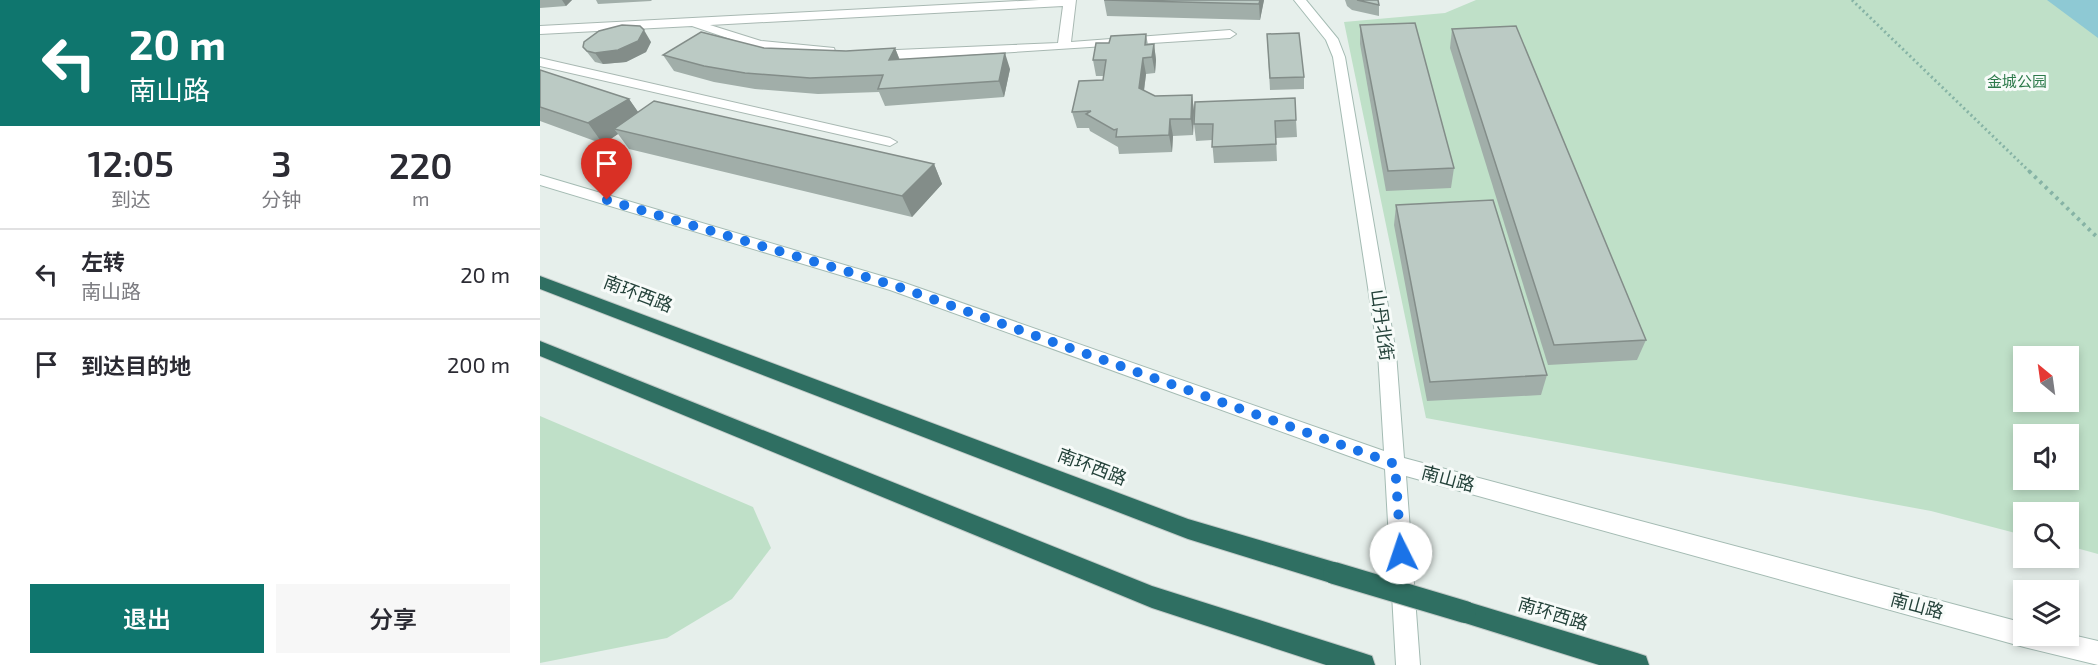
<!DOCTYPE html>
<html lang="zh">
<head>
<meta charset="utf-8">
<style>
  :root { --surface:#fff; --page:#f7f7f7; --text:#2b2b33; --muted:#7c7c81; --line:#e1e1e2; --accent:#0f766e }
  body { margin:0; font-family:"Exo 2","Noto Sans SC",sans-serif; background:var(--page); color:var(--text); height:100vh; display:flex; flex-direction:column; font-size:22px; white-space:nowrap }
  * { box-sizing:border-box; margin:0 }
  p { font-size:20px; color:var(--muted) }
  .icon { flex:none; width:33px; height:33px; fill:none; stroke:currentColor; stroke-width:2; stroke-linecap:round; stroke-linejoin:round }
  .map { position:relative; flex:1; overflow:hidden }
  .sheet { display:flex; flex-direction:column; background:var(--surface); width:540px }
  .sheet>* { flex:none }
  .top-card { background:#0f766e; color:#fff; overflow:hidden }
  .needle { width:39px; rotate:331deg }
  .buttons { position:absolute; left:1473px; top:346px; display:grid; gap:12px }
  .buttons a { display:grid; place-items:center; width:66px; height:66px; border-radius:0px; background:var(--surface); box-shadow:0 3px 9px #0003; font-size:30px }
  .pin { position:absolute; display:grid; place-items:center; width:51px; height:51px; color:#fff; margin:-62px -26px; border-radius:50% 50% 50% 0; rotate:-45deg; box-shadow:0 0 6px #0007 }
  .pin .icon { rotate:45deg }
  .me { position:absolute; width:66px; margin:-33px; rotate:356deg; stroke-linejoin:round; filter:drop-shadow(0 0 4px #0008) }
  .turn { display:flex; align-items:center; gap:21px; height:126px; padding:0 30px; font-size:27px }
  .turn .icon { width:78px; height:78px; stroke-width:2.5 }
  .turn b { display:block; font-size:42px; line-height:51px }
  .eta { display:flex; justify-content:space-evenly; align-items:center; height:102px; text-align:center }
  .eta b { font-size:36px; font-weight:600; line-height:42px }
  .cta { display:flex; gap:12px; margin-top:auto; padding:12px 30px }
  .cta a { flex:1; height:69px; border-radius:0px; background:var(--accent); color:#fff; font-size:24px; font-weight:600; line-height:69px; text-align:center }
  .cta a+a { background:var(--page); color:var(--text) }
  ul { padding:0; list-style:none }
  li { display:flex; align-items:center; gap:18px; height:90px; padding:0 30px; border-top:2px solid var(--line) }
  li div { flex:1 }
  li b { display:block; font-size:22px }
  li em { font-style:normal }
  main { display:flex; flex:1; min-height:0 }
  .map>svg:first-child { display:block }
  .green { fill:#bfe0c8; fill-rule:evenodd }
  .water { fill:#8ec9d4 }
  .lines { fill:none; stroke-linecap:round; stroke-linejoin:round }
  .street-casing { stroke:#a8b8b2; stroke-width:2 }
  .secondary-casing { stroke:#a4bbb3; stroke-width:2 }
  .highway-casing { stroke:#c2cac8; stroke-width:2 }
  .path-far1 { stroke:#86b3a5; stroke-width:3; stroke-dasharray:2 3; stroke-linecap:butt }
  .path { stroke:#86b3a5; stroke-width:4; stroke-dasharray:3 4.5; stroke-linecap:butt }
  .street { fill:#fff; fill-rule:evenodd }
  .secondary { fill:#fff; fill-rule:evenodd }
  .highway { fill:#2f6f62; fill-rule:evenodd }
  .highway-bridge-casing { stroke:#c2cac8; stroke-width:24; stroke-linecap:butt }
  .highway-bridge { stroke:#2f6f62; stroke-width:22 }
  .wall { fill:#a1aea9 }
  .shaded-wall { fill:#838d89 }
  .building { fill:#bbcac4; stroke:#838d89; stroke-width:1.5 }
  .route { stroke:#1a73e8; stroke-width:10; stroke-dasharray:0 18 }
  .labels { text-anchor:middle; stroke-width:6; stroke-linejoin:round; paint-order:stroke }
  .far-park-label { font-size:15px; fill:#2d7a4b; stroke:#f7fbf9 }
  .street-label { font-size:18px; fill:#24423a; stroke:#f7fbf9 }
</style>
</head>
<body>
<main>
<section class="sheet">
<div class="top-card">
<div class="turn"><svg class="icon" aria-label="left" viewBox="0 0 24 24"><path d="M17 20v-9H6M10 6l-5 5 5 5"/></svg><div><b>20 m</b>南山路</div></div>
</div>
<div class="eta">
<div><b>12:05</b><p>到达</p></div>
<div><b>3</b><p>分钟</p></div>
<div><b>220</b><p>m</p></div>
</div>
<ul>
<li><svg class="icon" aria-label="left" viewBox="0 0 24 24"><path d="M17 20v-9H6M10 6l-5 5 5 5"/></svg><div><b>左转</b><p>南山路</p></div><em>20 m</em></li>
<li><svg class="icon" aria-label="arrive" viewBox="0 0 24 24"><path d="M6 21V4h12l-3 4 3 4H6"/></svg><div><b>到达目的地</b></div><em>200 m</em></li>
</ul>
<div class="cta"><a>退出</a><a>分享</a></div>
</section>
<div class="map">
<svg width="1558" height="665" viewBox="0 0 1558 665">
  <rect width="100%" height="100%" fill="#e6efeb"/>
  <g class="green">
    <path d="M 936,0 L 1558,0 L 1558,554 L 1529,546 L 1528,513 L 1484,513 L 1483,535 L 1391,511 L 886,418 L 804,22 L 905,13 ZM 1484,357 L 1528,357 L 1528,402 L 1484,402 ZM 1484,435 L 1528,435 L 1528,480 L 1484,480 Z"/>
    <polygon points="0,416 213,507 231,548 192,599 127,638 0,663"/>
  </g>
  <polygon class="water" points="1507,0 1558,0 1558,38"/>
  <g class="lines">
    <g class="street-casing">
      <g id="street">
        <polygon points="499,0 536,0 531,42 690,30 696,34 690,38 348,60 334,59 328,55 334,51 518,43 523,6 170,25 221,41 294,48 295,51 294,54 289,55 220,49 152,26 0,34 0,26"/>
        <polygon points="0,58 350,138 357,142 350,146 0,66"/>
      </g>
    </g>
    <g class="secondary-casing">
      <polygon id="secondary" points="754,0 766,0 798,39 805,57 856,353 864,458 1484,623 1484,636 1528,636 1528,634 1558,641 1558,665 1484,647 866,476 880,665 856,665 845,469 350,290 0,185 0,175 362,282 844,451 838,353 793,57 786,40"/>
    </g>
    <g class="highway-casing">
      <g id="highway">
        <polygon points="0,276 648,519 794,562 802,566 805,573 802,580 794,584 648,539 0,289"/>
        <polygon points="0,341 612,586 823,653 832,656 835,665 786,665 612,608 0,356"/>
        <polygon points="925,601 1097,653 1106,656 1109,665 1059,665 925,623 917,620 913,612 917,604"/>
      </g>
    </g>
    <polyline class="path-far1" points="1312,0 1491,173"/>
    <polyline class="path" points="1489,171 1558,238"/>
    <use href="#street" class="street"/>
    <use href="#secondary" class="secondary"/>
    <use href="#highway" class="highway"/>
    <g class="highway-bridge-casing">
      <polyline id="highway-bridge" points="794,573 925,612"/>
    </g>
    <use href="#highway-bridge" class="highway-bridge"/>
  </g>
  <g class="wall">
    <polygon points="0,0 32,0 26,6 0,8"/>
    <polygon points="56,0 112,0 111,1 58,4"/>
    <polygon points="564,0 724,0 720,20 567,16"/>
    <polygon points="805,0 838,0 839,5 839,16 812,10 807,6"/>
    <polygon points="820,25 914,168 911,188 846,191 820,44"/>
    <polygon points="912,29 1106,340 1097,360 1008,365 910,48"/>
    <polygon points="606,34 608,45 614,44 616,60 615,73 606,74 604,91 615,96 652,95 654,111 653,135 633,136 632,152 579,154 578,147 550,131 549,128 537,128 532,112 563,80 563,76 556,76 553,60 569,43"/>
    <polygon points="727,34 764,77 764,89 730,90"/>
    <polygon points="111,42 106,52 86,62 63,64 55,62 43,47"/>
    <polygon points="224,48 306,51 355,48 360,60 470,69 464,97 345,106 339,92 278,94 215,89 174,82 134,71 123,55"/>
    <polygon points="0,70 89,99 98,112 394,164 402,184 372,217 89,149 78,134 63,144 0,121"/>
    <polygon points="756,120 757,137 736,138 737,161 674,163 672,140 656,141 654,124"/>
    <polygon points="856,205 1007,375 1001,395 887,401 854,225"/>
  </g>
  <g class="shaded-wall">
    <polygon points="22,0 32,0 26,6"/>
    <polygon points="720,0 724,0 720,20 719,4"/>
    <polygon points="104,30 111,42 106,52 86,62 63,64 55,53"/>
    <polygon points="614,44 616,60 615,73 612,57"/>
    <polygon points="355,48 361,64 349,60"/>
    <polygon points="465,53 470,69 464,97 459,81"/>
    <polygon points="603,58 606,74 602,105 599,88"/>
    <polygon points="652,95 654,111 653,135 651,119"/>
    <polygon points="89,99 103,119 74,129 78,134 63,144 48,123"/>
    <polygon points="630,119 633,136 632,152 629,135"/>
    <polygon points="394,164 402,184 372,217 362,196"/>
  </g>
  <g class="building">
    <polygon points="564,0 720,0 719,4"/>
    <polygon points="817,0 838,0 839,5"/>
    <polygon points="875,23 914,168 848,171 820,25"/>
    <polygon points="82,25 100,26 104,30 98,41 78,50 55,53 47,51 43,47 44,42 59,31"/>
    <polygon points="976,26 1106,340 1014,345 912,29"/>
    <polygon points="161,32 224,48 306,51 355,48 349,60 465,53 459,81 338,89 343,75 270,78 205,73 164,66 123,55"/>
    <polygon points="759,33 764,77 730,78 727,34"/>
    <polygon points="606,34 605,45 614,44 612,57 603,58 599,88 615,96 652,95 651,119 630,119 629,135 576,137 577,129 574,130 546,114 551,111 532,112 539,81 563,80 566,60 553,60 556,43 569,43 571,36"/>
    <polygon points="0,70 89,99 48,123 0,107"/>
    <polygon points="755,98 756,120 735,121 736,144 672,147 673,124 654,124 655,102"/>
    <polygon points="114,101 394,164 362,196 74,129"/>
    <polygon points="953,200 1007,375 890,382 856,205"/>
  </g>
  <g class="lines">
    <polyline class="route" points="67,200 356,286 855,464 861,553"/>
  </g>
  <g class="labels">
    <g class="far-park-label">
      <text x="1477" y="87">金城公园</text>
    </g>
    <g class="street-label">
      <text transform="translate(98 294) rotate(21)" y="6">南环西路</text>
      <text transform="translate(842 325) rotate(82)" y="6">山丹北街</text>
      <text transform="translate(552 467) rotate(21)" y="6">南环西路</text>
      <text transform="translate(908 479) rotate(15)" y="6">南山路</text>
      <text transform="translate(1377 606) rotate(15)" y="6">南山路</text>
      <text transform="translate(1013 614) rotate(17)" y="6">南环西路</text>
    </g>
  </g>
</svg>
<div class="buttons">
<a><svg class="needle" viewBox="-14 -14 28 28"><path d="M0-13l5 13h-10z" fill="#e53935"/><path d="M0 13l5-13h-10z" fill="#7c7c81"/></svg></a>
<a><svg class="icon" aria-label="sound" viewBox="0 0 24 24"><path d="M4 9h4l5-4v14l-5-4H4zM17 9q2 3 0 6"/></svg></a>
<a><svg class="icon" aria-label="search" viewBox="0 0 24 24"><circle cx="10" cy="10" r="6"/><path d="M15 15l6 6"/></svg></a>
<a><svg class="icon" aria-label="layers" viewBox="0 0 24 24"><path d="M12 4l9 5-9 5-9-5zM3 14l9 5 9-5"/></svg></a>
</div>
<div class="pin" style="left:67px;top:200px;background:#d93025"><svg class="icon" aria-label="arrive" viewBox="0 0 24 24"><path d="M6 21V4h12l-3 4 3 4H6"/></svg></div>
<svg class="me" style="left:861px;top:553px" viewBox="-20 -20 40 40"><circle r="19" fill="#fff"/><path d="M0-13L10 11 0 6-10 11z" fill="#1a73e8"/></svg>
</div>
</main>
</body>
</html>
